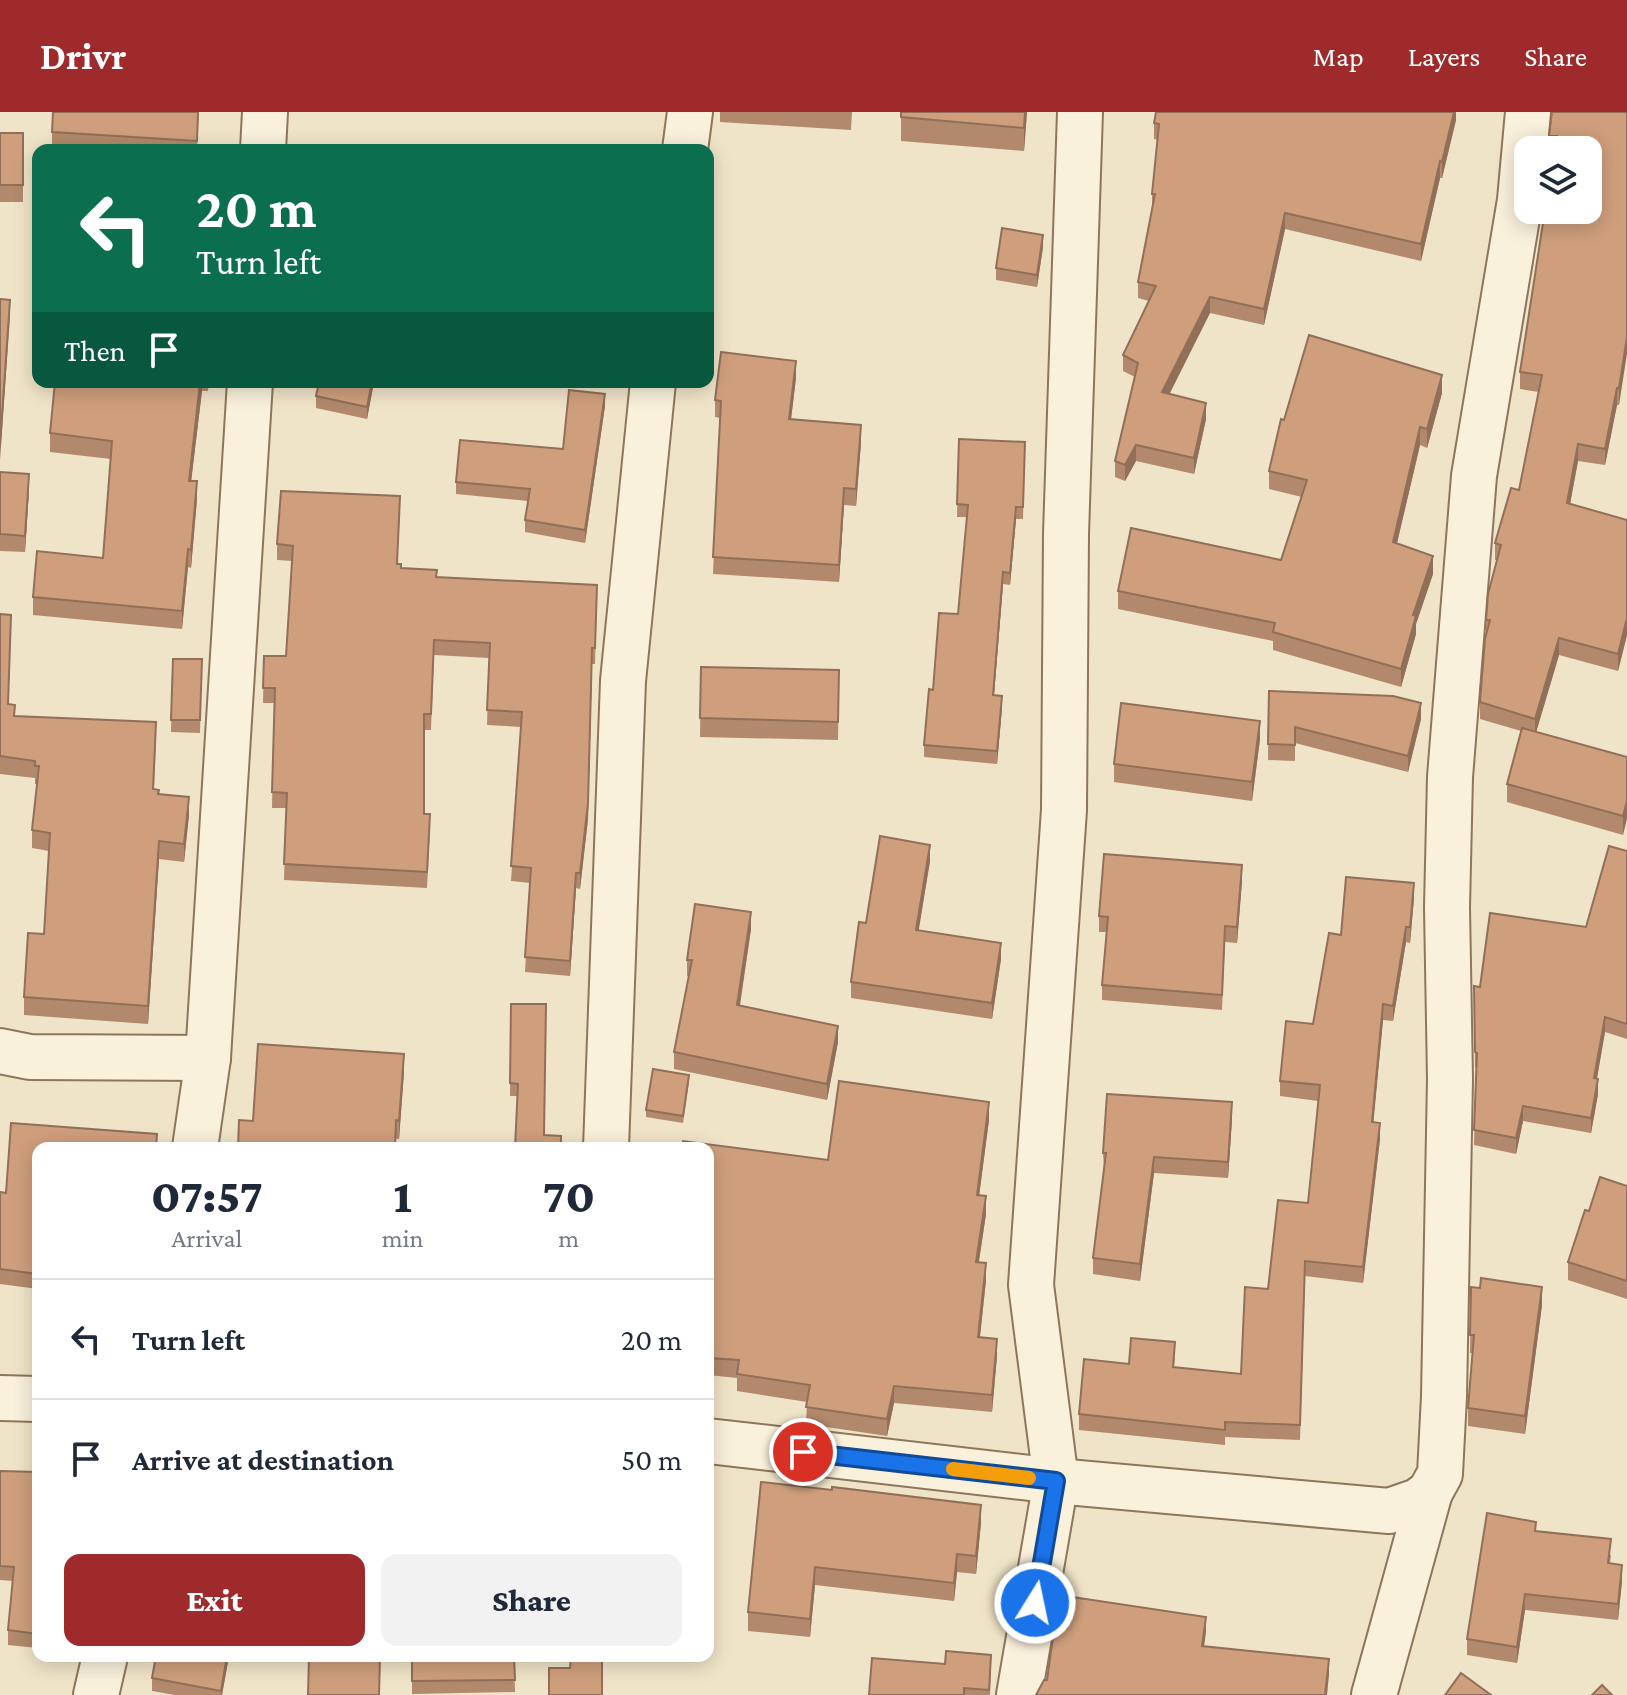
<!DOCTYPE html>
<html lang="en">
<head>
<meta charset="utf-8">
<style>
  :root { --surface:#fff; --page:#f2f2f3; --text:#1f2937; --muted:#747a83; --line:#e0e1e3; --accent:#9e2a2b }
  body { margin:0; font-family:"Crimson Pro",serif; background:var(--page); color:var(--text); height:100vh; display:flex; flex-direction:column; font-size:30px; white-space:nowrap }
  * { box-sizing:border-box; margin:0 }
  p { font-size:26px; color:var(--muted) }
  .icon { flex:none; width:44px; height:44px; fill:none; stroke:currentColor; stroke-width:2; stroke-linecap:round; stroke-linejoin:round }
  .map { position:relative; flex:1; overflow:hidden }
  .sheet { position:absolute; left:32px; top:1030px; width:682px; height:520px; display:flex; flex-direction:column; background:var(--surface); border-radius:16px; box-shadow:0 4px 20px #0003 }
  .sheet>* { flex:none }
  .hud { position:absolute; left:32px; top:32px; width:682px; height:244px; border-radius:16px; box-shadow:0 4px 20px #0003; background:#0b6e4f; color:#fff; overflow:hidden }
  .buttons { position:absolute; left:1514px; top:24px; display:grid; gap:16px }
  .buttons a { display:grid; place-items:center; width:88px; height:88px; border-radius:16px; background:var(--surface); box-shadow:0 4px 20px #0003; font-size:40px }
  .pin { position:absolute; display:grid; place-items:center; width:68px; height:68px; color:#fff; margin:-34px; border:4px solid #fff; border-radius:50%; box-shadow:0 2px 8px #0007 }
  .me { position:absolute; width:88px; margin:-44px; rotate:10deg; stroke-linejoin:round; filter:drop-shadow(0 0 6px #0008) }
  .turn { display:flex; align-items:center; gap:28px; height:168px; padding:0 32px; font-size:36px }
  .turn .icon { width:104px; height:104px; stroke-width:2.5 }
  .turn b { display:block; font-size:56px; line-height:68px }
  .then { display:flex; align-items:center; height:76px; padding:0 32px; background:#0003; gap:16px; font-size:30px }
  .eta { display:flex; justify-content:space-evenly; align-items:center; height:136px; text-align:center }
  .eta b { font-size:48px; font-weight:800; line-height:56px }
  .cta { display:flex; gap:16px; margin-top:auto; padding:16px 32px }
  .cta a { flex:1; height:92px; border-radius:16px; background:var(--accent); color:#fff; font-size:32px; font-weight:800; line-height:92px; text-align:center }
  .cta a+a { background:var(--page); color:var(--text) }
  ul { padding:0; list-style:none }
  li { display:flex; align-items:center; gap:24px; height:120px; padding:0 32px; border-top:2px solid var(--line) }
  li div { flex:1 }
  li b { display:block; font-size:30px }
  li em { font-style:normal }
  header { display:flex; align-items:center; gap:48px; box-sizing:border-box; height:112px; padding:0 40px; background:var(--accent); color:#fff }
  header strong { font-size:38px }
  nav { display:flex; gap:44px; margin-inline-start:auto; font-size:28px }
  .map>svg:first-child { display:block }
  .lines { fill:none; stroke-linecap:round; stroke-linejoin:round }
  .minor-casing { stroke:#8d765c; stroke-width:48 }
  .minor { stroke:#faf1dc; stroke-width:44 }
  .wall { fill:#b2896c }
  .shaded-wall { fill:#916f58 }
  .building { fill:#cf9f7d; stroke:#916f58; stroke-width:2 }
  .route-casing { stroke:#114b97; stroke-width:20 }
  .route { stroke:#1a73e8; stroke-width:14 }
  .slow { stroke:#f59e0b; stroke-width:14 }
</style>
</head>
<body>
<header>
<strong>Drivr</strong>
<nav><a>Map</a><a>Layers</a><a>Share</a></nav>
</header>
<div class="map">
<svg width="1627" height="1583" viewBox="0 0 1627 1583">
  <rect width="100%" height="100%" fill="#f0e4c8"/>
  <g class="lines">
    <g class="minor-casing">
      <g id="minor">
        <polyline points="263,38 265,0"/>
        <polyline points="685,38 690,0"/>
        <polyline points="0,939 30,945 208,946"/>
        <polyline points="195,1036 208,946 250,270"/>
        <polyline points="606,1036 623,569 653,270"/>
        <polyline points="0,1286 38,1287"/>
        <polyline points="708,1329 1056,1369 1389,1399 1418,1389 1430,1380 1440,1362 1444,1284 1450,967 1447,795 1450,665 1474,364 1520,88 1528,0"/>
        <polyline points="96,1583 105,1544"/>
        <polyline points="1019,1583 1056,1369 1031,1173 1064,698 1066,422 1080,0"/>
        <polyline points="1374,1583 1430,1380"/>
      </g>
    </g>
    <use href="#minor" class="minor"/>
  </g>
  <g class="wall">
    <polygon points="199,0 197,38 102,38 52,35 52,20"/>
    <polygon points="720,0 852,0 851,18 720,10"/>
    <polygon points="901,0 1027,0 1024,39 901,29"/>
    <polygon points="1456,0 1456,8 1442,66 1440,66 1421,149 1285,117 1264,213 1210,201 1169,282 1206,307 1194,362 1136,349 1125,369 1115,365 1115,349 1135,265 1123,259 1123,243 1149,189 1138,186 1138,170 1152,98 1152,82 1158,28 1154,27 1154,11"/>
    <polygon points="1627,0 1619,293 1617,293 1605,353 1578,349 1570,392 1627,408 1627,523 1618,559 1559,543 1536,620 1627,645 1623,723 1507,690 1507,672 1521,619 1480,607 1480,590 1486,521 1486,508 1497,448 1495,448 1495,431 1519,378 1539,280 1520,277 1520,260 1588,38 1549,38 1549,24"/>
    <rect x="0" y="21" width="23" height="69"/>
    <polygon points="1043,135 1037,175 996,168 996,156"/>
    <polygon points="796,266 791,307 861,330 856,394 844,393 839,470 713,462 720,306 715,305 715,288"/>
    <polygon points="55,270 209,270 208,279 202,279 191,369 197,387 191,456 188,455 182,517 33,503 33,485 103,446 111,347 50,340 50,321"/>
    <polygon points="319,270 374,270 367,307 316,296 316,284"/>
    <polygon points="1442,281 1427,336 1420,333 1397,431 1433,462 1416,512 1416,522 1401,575 1273,538 1273,529 1118,497 1118,479 1281,448 1302,385 1269,377 1269,359 1284,308"/>
    <polygon points="605,294 585,431 525,420 525,408 528,389 456,382 456,370 563,337"/>
    <polygon points="959,327 1025,330 1023,407 1016,407 1010,473 1003,472 994,583 1002,596 997,652 924,645 924,633 958,502 967,405 957,405"/>
    <polygon points="0,360 29,378 25,440 0,439"/>
    <polygon points="400,400 397,452 401,456 437,466 597,489 595,552 592,552 588,707 580,777 576,776 570,864 525,860 530,771 511,769 521,615 487,613 489,546 434,543 431,618 424,618 424,702 430,718 427,776 284,768 286,696 272,696 274,591 263,591 264,544 286,544 292,449 277,448 277,432"/>
    <polygon points="0,502 11,521 8,592 15,604 156,628 154,677 189,703 184,750 159,747 148,912 24,903 24,885 44,822 49,739 32,736 32,718 37,672 35,672 35,666 0,662"/>
    <polygon points="173,547 202,547 200,621 171,620"/>
    <polygon points="701,555 839,558 838,628 700,625"/>
    <polygon points="1269,579 1421,607 1408,660 1295,631 1295,649 1268,648"/>
    <polygon points="1260,627 1252,689 1114,670 1114,652"/>
    <polygon points="1627,739 1627,927 1605,920 1597,967 1598,982 1591,1021 1523,1009 1516,1042 1474,1033 1476,956 1475,955 1474,874 1480,875 1586,815"/>
    <polygon points="930,749 918,819 1001,847 992,907 851,886 851,870 866,811"/>
    <polygon points="1242,769 1237,831 1225,830 1222,898 1102,888 1102,873 1107,820 1099,820 1099,804"/>
    <polygon points="1414,786 1410,831 1406,830 1393,909 1383,908 1373,1010 1380,1027 1363,1171 1305,1164 1300,1328 1225,1325 1225,1333 1079,1318 1079,1302 1129,1252 1175,1246 1174,1255 1241,1262 1268,1177 1308,1091 1318,989 1280,984 1280,969 1313,912 1341,823"/>
    <polygon points="751,817 740,894 838,930 827,988 674,957 674,940 689,865 687,864 687,848"/>
    <polygon points="511,892 546,892 515,1036 517,984 510,984"/>
    <polygon points="404,960 399,1027 253,1009"/>
    <polygon points="689,970 683,1011 646,1005 646,998"/>
    <polygon points="1232,1007 1228,1066 1154,1061 1140,1169 1093,1162 1093,1146 1104,1057 1103,1041"/>
    <polygon points="989,1008 979,1083 986,1102 979,1150 986,1168 980,1225 997,1244 992,1300 894,1291 887,1324 806,1312 807,1290 737,1279 737,1266 708,1263 708,1036 828,1048"/>
    <polygon points="11,1011 157,1022 157,1036 38,1036 38,1177 0,1172 0,1080 6,1081"/>
    <polygon points="1627,1074 1627,1187 1568,1168 1568,1150 1589,1099"/>
    <polygon points="1471,1175 1542,1193 1525,1322 1468,1314 1468,1296 1473,1241 1470,1241"/>
    <polygon points="0,1359 38,1360 38,1536 8,1533 8,1518 13,1469 0,1468"/>
    <polygon points="761,1370 981,1411 976,1462 957,1460 954,1489 815,1473 810,1525 748,1519 748,1500"/>
    <polygon points="1536,1419 1611,1443 1610,1451 1622,1469 1618,1508 1525,1498 1517,1551 1467,1543 1467,1527"/>
    <polygon points="229,1544 222,1583 175,1583 152,1579 152,1566"/>
    <polygon points="412,1544 514,1544 515,1580 412,1582"/>
    <polygon points="991,1559 990,1583 869,1583"/>
  </g>
  <g class="shaded-wall">
    <polygon points="1025,0 1027,0 1024,39 1024,16"/>
    <polygon points="1453,0 1456,0 1456,8 1442,66 1442,50"/>
    <polygon points="1440,49 1440,66 1421,149 1421,132"/>
    <polygon points="1285,101 1285,117 1264,213 1264,197"/>
    <polygon points="1043,123 1043,135 1037,175 1037,163"/>
    <polygon points="1210,185 1210,201 1162,297 1162,280"/>
    <polygon points="10,188 10,204 0,348 0,332"/>
    <polygon points="1627,225 1627,242 1619,293 1619,276"/>
    <polygon points="796,249 796,266 789,324 789,307"/>
    <polygon points="1442,263 1442,281 1427,336 1427,317"/>
    <polygon points="200,270 202,270 202,279 189,387 189,369"/>
    <polygon points="372,270 374,270 367,307 367,295"/>
    <polygon points="1617,276 1617,293 1605,353 1605,337"/>
    <polygon points="605,282 605,294 585,431 585,418"/>
    <polygon points="1206,291 1206,307 1194,362 1194,346"/>
    <polygon points="861,313 861,330 856,394 856,377"/>
    <polygon points="1420,315 1420,333 1393,448 1393,430"/>
    <polygon points="1578,332 1578,349 1567,408 1567,391"/>
    <polygon points="1136,333 1136,349 1125,369 1125,353"/>
    <polygon points="29,362 29,378 25,440 25,424"/>
    <polygon points="197,369 197,387 191,456 191,438"/>
    <polygon points="844,376 844,393 839,470 839,453"/>
    <polygon points="1016,395 1016,407 1010,473 1010,461"/>
    <polygon points="188,437 188,455 182,517 182,499"/>
    <polygon points="1433,444 1433,462 1416,512 1416,522 1401,575 1401,557 1413,503"/>
    <polygon points="1003,460 1003,472 993,595 993,583"/>
    <polygon points="1627,506 1627,523 1618,559 1618,542"/>
    <polygon points="1559,526 1559,543 1535,624 1535,607"/>
    <polygon points="592,552 588,707 580,777 580,761"/>
    <polygon points="1002,584 1002,596 997,652 997,639"/>
    <polygon points="1421,591 1421,607 1408,660 1408,644"/>
    <polygon points="1260,609 1260,627 1252,689 1252,670"/>
    <polygon points="189,685 189,703 184,750 184,732"/>
    <polygon points="1627,689 1627,707 1623,723 1623,704"/>
    <polygon points="159,729 159,747 148,912 148,894"/>
    <polygon points="930,733 930,749 916,835 916,818"/>
    <polygon points="1242,753 1242,769 1237,831 1237,815"/>
    <polygon points="576,761 576,776 570,864 570,849"/>
    <polygon points="1414,771 1414,786 1410,831 1410,815"/>
    <polygon points="751,800 751,817 737,910 737,893"/>
    <polygon points="1406,815 1406,830 1393,909 1393,894"/>
    <polygon points="1001,831 1001,847 992,907 992,891"/>
    <polygon points="1383,892 1383,908 1372,1026 1372,1010"/>
    <polygon points="1605,905 1605,920 1594,982 1594,966"/>
    <polygon points="838,914 838,930 827,988 827,972"/>
    <polygon points="404,942 404,960 399,1027 399,1009"/>
    <polygon points="1598,967 1598,982 1591,1021 1591,1006"/>
    <polygon points="989,990 989,1008 977,1100 977,1083"/>
    <polygon points="1232,990 1232,1007 1228,1066 1228,1050"/>
    <polygon points="1523,994 1523,1009 1516,1042 1516,1026"/>
    <polygon points="1380,1011 1380,1027 1363,1171 1363,1155"/>
    <polygon points="1154,1045 1154,1061 1140,1169 1140,1152"/>
    <polygon points="986,1084 986,1102 976,1167 976,1150"/>
    <polygon points="986,1151 986,1168 978,1242 978,1225"/>
    <polygon points="1542,1175 1542,1193 1525,1322 1525,1304"/>
    <polygon points="997,1227 997,1244 992,1300 992,1283"/>
    <polygon points="894,1274 894,1291 887,1324 887,1307"/>
    <polygon points="981,1393 981,1411 976,1462 976,1444"/>
    <polygon points="957,1442 957,1460 954,1489 954,1471"/>
    <polygon points="1622,1453 1622,1469 1618,1508 1618,1492"/>
    <polygon points="815,1455 815,1473 810,1525 810,1507"/>
    <polygon points="1525,1482 1525,1498 1517,1551 1517,1535"/>
    <polygon points="1206,1505 1206,1520 1202,1550 1202,1534"/>
    <polygon points="227,1544 229,1544 222,1583 221,1583"/>
    <polygon points="1329,1547 1329,1563 1327,1583 1325,1583"/>
  </g>
  <g class="building">
    <polygon points="53,0 198,0 197,29 52,20"/>
    <polygon points="901,0 1025,0 1024,16 901,5"/>
    <polygon points="1156,0 1454,0 1442,50 1440,49 1421,132 1285,101 1264,197 1210,185 1162,280 1206,291 1194,346 1136,333 1125,353 1115,349 1138,251 1123,243 1156,174 1138,170 1155,82 1152,82 1159,12 1154,11"/>
    <polygon points="1552,0 1627,0 1627,225 1619,276 1617,276 1605,337 1578,332 1567,391 1627,408 1627,506 1618,542 1559,526 1535,607 1480,590 1485,527 1490,508 1486,508 1488,482 1501,433 1495,431 1511,376 1519,378 1542,263 1520,260 1545,98 1588,98 1588,38 1555,38 1557,24 1549,24"/>
    <rect x="0" y="21" width="23" height="52"/>
    <polygon points="1002,116 1043,123 1037,163 996,156"/>
    <polygon points="0,187 10,188 0,332"/>
    <polygon points="1309,223 1442,263 1427,317 1420,315 1393,430 1433,444 1413,503 1416,504 1401,557 1273,520 1275,511 1118,479 1131,416 1281,448 1307,368 1269,359 1281,307 1284,308"/>
    <polygon points="721,240 796,249 789,307 861,313 856,377 844,376 839,453 713,445 721,289 715,288"/>
    <polygon points="55,270 200,270 189,369 197,369 191,438 188,437 182,499 33,485 37,439 103,446 112,329 50,321"/>
    <polygon points="319,270 372,270 367,295 316,284"/>
    <polygon points="569,278 605,282 585,418 525,408 530,377 456,370 460,328 563,337"/>
    <polygon points="959,327 1025,330 1023,395 1016,395 1010,461 1003,460 993,583 1002,584 997,639 924,633 929,577 933,578 939,501 958,502 968,393 957,392"/>
    <polygon points="0,360 29,362 25,424 0,422"/>
    <polygon points="281,379 400,384 397,452 401,452 401,456 437,458 436,465 597,473 595,536 592,536 588,691 580,761 576,761 570,849 525,845 531,756 511,754 522,600 487,598 490,531 434,528 431,602 424,602 424,702 430,702 427,760 284,752 287,681 272,680 275,576 263,576 264,544 286,544 293,434 277,432"/>
    <polygon points="0,502 11,503 8,592 15,593 14,604 156,610 153,677 159,678 158,682 189,685 184,732 159,729 148,894 24,885 28,821 44,822 50,721 32,718 39,654 35,654 35,649 0,644"/>
    <polygon points="173,547 202,547 200,608 171,608"/>
    <polygon points="701,555 839,558 838,610 700,606"/>
    <polygon points="1269,579 1393,584 1421,591 1408,644 1295,615 1295,633 1268,632"/>
    <polygon points="1121,591 1260,609 1252,670 1114,652"/>
    <polygon points="1522,616 1627,645 1627,689 1623,704 1507,672"/>
    <polygon points="880,724 930,733 916,818 1001,831 992,891 851,870 859,810 866,811"/>
    <polygon points="1609,734 1627,739 1627,912 1605,905 1594,966 1598,967 1591,1006 1523,994 1516,1026 1474,1018 1477,941 1475,940 1474,874 1480,875 1490,801 1586,815"/>
    <polygon points="1104,742 1242,753 1237,815 1225,814 1222,883 1102,873 1108,805 1099,804"/>
    <polygon points="1346,765 1414,771 1410,815 1406,815 1393,894 1383,892 1372,1010 1380,1011 1363,1155 1305,1149 1300,1313 1225,1310 1225,1318 1079,1302 1084,1247 1129,1252 1131,1226 1175,1230 1173,1255 1241,1262 1245,1175 1268,1177 1278,1088 1308,1091 1320,973 1280,969 1286,909 1313,912 1329,821 1341,823"/>
    <polygon points="695,792 751,800 737,893 838,914 827,972 674,940 692,848 687,848"/>
    <polygon points="511,892 546,892 544,1023 561,1024 561,1036 515,1036 518,972 510,971"/>
    <polygon points="258,932 404,942 399,1009 396,1008 395,1036 238,1036 239,1008 253,1009"/>
    <polygon points="653,957 689,963 683,1004 646,998"/>
    <polygon points="839,969 989,990 977,1083 986,1084 976,1150 986,1151 978,1225 997,1227 992,1283 894,1274 887,1307 806,1295 810,1273 737,1262 739,1248 708,1246 708,1036 682,1036 683,1029 828,1048"/>
    <polygon points="1107,982 1232,990 1228,1050 1154,1045 1140,1152 1093,1146 1106,1041 1103,1041"/>
    <polygon points="11,1011 157,1022 156,1036 38,1036 38,1162 0,1157 0,1080 6,1081"/>
    <polygon points="1600,1065 1627,1074 1627,1169 1568,1150 1585,1098 1589,1099"/>
    <polygon points="1481,1166 1542,1175 1525,1304 1468,1296 1474,1223 1470,1223 1471,1175 1480,1176"/>
    <polygon points="0,1359 38,1360 38,1522 8,1518 14,1455 0,1454"/>
    <polygon points="761,1370 832,1378 832,1375 981,1393 976,1444 957,1442 954,1471 815,1455 810,1507 748,1500"/>
    <polygon points="1487,1401 1536,1410 1535,1419 1611,1427 1608,1451 1622,1453 1618,1492 1525,1482 1517,1535 1467,1527"/>
    <polygon points="1059,1483 1206,1505 1202,1534 1329,1547 1325,1583 1036,1583 1044,1568 1047,1568"/>
    <polygon points="946,1539 991,1543 989,1578 964,1576 964,1583 869,1583 872,1546 945,1552"/>
    <polygon points="156,1544 227,1544 221,1579 152,1566"/>
    <polygon points="309,1544 380,1544 379,1583 308,1583"/>
    <polygon points="412,1544 514,1544 515,1568 412,1569"/>
    <polygon points="571,1544 602,1544 602,1583 549,1583 549,1556 570,1556"/>
    <polygon points="1461,1561 1491,1583 1445,1583"/>
    <polygon points="1602,1573 1612,1583 1592,1583"/>
  </g>
  <g class="lines">
    <g class="route-casing">
      <polyline id="route" points="803,1340 1056,1369 1035,1491"/>
    </g>
    <use href="#route" class="route"/>
    <polyline class="slow" points="953,1357 1029,1366"/>
  </g>
</svg>
<div class="buttons">
<a><svg class="icon" aria-label="layers" viewBox="0 0 24 24"><path d="M12 4l9 5-9 5-9-5zM3 14l9 5 9-5"/></svg></a>
</div>
<div class="pin" style="left:803px;top:1340px;background:#d93025"><svg class="icon" aria-label="arrive" viewBox="0 0 24 24"><path d="M6 21V4h12l-3 4 3 4H6"/></svg></div>
<svg class="me" style="left:1035px;top:1491px" viewBox="-20 -20 40 40"><circle r="17" fill="#1a73e8" stroke="#fff" stroke-width="3"/><path d="M0-11L8 9 0 5-8 9z" fill="#fff"/></svg>
<div class="hud">
<div class="turn"><svg class="icon" aria-label="left" viewBox="0 0 24 24"><path d="M17 20v-9H6M10 6l-5 5 5 5"/></svg><div><b>20 m</b>Turn left</div></div>
<div class="then">Then<svg class="icon" aria-label="arrive" viewBox="0 0 24 24"><path d="M6 21V4h12l-3 4 3 4H6"/></svg></div>
</div>
<section class="sheet">
<div class="eta">
<div><b>07:57</b><p>Arrival</p></div>
<div><b>1</b><p>min</p></div>
<div><b>70</b><p>m</p></div>
</div>
<ul>
<li><svg class="icon" aria-label="left" viewBox="0 0 24 24"><path d="M17 20v-9H6M10 6l-5 5 5 5"/></svg><div><b>Turn left</b></div><em>20 m</em></li>
<li><svg class="icon" aria-label="arrive" viewBox="0 0 24 24"><path d="M6 21V4h12l-3 4 3 4H6"/></svg><div><b>Arrive at destination</b></div><em>50 m</em></li>
</ul>
<div class="cta"><a>Exit</a><a>Share</a></div>
</section>
</div>
</body>
</html>
